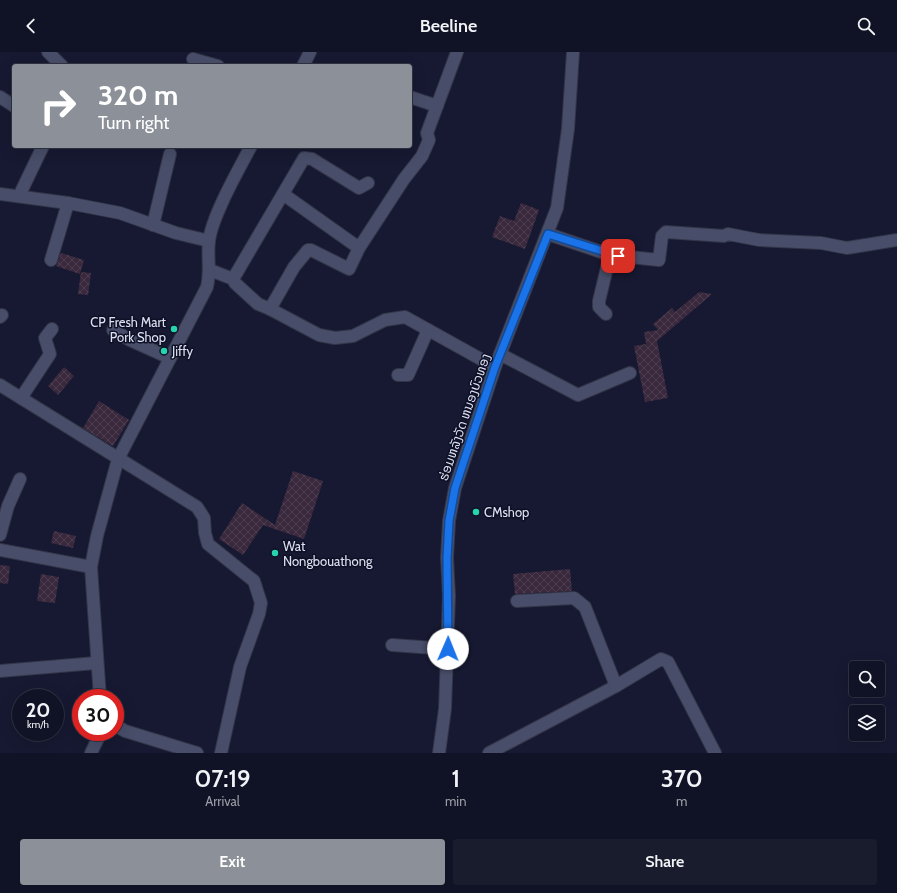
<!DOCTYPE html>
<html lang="en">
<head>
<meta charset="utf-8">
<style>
  :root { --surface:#101325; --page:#191c2d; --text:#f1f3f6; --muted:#9c9ea7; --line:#303242; --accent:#8c9099 }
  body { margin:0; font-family:Cabin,"Noto Sans Lao",sans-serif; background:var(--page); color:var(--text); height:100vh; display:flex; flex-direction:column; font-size:15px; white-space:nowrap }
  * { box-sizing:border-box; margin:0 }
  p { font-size:13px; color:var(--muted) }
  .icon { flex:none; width:22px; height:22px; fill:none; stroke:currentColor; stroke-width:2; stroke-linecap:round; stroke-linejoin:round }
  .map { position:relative; height:701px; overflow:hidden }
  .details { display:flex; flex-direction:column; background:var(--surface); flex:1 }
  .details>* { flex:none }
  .hud { position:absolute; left:12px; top:12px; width:400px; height:84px; border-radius:4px; box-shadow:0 4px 16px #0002,0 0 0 1px var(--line); background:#8c9099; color:#fff; overflow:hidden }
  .buttons { position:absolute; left:849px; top:609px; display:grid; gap:8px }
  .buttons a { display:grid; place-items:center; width:36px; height:36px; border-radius:4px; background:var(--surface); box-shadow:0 4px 16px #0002,0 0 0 1px var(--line); font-size:20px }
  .speed { position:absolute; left:12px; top:637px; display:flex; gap:8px; font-size:20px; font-weight:700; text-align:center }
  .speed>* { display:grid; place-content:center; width:52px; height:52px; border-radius:50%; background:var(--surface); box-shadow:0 4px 16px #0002,0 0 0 1px var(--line); line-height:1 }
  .speed small { font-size:10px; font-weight:400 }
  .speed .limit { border:6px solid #d22; background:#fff; color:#111 }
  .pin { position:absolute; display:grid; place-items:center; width:34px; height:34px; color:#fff; margin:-17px; border-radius:8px; box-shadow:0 2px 6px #0006 }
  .me { position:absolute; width:44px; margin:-22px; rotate:1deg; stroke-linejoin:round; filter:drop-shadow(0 0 3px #0008) }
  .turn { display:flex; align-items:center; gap:14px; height:84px; padding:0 20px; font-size:18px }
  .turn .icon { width:52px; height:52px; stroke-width:2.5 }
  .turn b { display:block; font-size:28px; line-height:34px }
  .eta { display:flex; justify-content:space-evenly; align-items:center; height:68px; text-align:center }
  .eta b { font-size:24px; font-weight:600; line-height:28px }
  .action { display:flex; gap:8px; margin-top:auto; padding:8px 20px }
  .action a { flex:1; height:46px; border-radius:4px; background:var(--accent); color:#fff; font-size:16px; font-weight:600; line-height:46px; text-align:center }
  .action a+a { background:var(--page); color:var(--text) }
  header { display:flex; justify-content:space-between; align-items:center; height:52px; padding:0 20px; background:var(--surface); font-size:18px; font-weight:600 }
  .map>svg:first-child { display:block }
  .building { fill:url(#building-cross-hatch) }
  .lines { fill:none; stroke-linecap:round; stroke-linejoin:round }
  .minor-casing { stroke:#333548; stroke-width:14 }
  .minor { stroke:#484e69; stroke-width:12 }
  .route-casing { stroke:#114b97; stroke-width:10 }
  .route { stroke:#1a73e8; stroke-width:7 }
  .poi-dot { fill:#26d5ae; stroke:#0d1026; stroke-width:1.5 }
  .labels { text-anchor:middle; stroke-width:3; stroke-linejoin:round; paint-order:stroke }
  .poi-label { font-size:13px; fill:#dde1f1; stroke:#0d1026; text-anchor:start }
  .street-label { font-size:13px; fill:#dde1f1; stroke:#0d1026 }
</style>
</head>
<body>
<header><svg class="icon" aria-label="back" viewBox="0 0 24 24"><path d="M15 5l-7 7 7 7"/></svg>Beeline<svg class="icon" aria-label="search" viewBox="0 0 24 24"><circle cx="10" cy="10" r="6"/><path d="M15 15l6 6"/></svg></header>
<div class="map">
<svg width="897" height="701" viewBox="0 0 897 701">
  <defs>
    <pattern id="building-cross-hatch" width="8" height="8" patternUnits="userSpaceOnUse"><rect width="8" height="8" fill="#3a283d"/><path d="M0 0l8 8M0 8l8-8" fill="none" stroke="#4d3d50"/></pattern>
  </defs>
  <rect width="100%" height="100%" fill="#161931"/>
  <g class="building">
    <polygon points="521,151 539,158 525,197 492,185 500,164 514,169"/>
    <polygon points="61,201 84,208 80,222 56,214"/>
    <polygon points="81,220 91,221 88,243 78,242"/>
    <polygon points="699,240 712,242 657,289 668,346 645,350 634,294 646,292 644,280 658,278 653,272 672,256 675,260"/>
    <polygon points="64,315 74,324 58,343 48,334"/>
    <polygon points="99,349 129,368 113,394 83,376"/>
    <polygon points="293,419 323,429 304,487 263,473 243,503 219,487 242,451 275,473"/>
    <polygon points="54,479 76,484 73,496 51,491"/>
    <polygon points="0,513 10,514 8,532 0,531"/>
    <polygon points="570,517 572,539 515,542 513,522"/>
    <polygon points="41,522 59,525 55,551 37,549"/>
  </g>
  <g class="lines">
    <g class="minor-casing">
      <g id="minor">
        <polyline points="48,0 62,14"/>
        <polyline points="193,7 218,14"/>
        <polyline points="303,14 310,0"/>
        <polyline points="0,45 14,54"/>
        <polyline points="410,45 437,54"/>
        <polyline points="0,142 68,151 120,161 176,181 209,189"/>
        <polyline points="283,142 359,196 404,127 422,104 429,88 427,81 457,0"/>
        <polyline points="19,144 43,94"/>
        <polyline points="153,173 170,102"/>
        <polyline points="548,182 610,203 659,208 662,184 666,180 724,184 728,182 759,188 821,191 847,196 897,188"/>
        <polyline points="51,208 68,151"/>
        <polyline points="210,218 233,227 235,231 258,252 270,257 294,215 308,198 311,198 349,217 359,196"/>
        <polyline points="233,227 304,106 312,107 359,136 368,131"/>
        <polyline points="270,257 319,283 335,286 353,284 385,268 405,265 495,315"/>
        <polyline points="606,262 599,255 599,249 610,203"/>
        <polyline points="0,265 2,263"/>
        <polyline points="113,278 130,288 170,306"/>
        <polyline points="500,302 578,343 630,321"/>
        <polyline points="398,323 408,323 428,278"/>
        <polyline points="0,333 197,455 204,466 205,481 208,492 254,529 261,551 259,562 240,615 221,701"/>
        <polyline points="21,346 50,302 45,286 52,277"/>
        <polyline points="0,483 8,454 20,427"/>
        <polyline points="0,498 91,515"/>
        <polyline points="517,549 574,546 585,555 616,634"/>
        <polyline points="392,593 448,597"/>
        <polyline points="0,619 96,611"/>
        <path d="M 100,646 L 91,515 L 97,484 L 118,407 L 207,235 C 211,217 207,205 209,189 C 212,164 239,117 251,94"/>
        <polyline points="115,673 125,679 197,701"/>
        <polyline points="91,701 101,680"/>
        <polyline points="439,701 445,657 449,544 447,506 449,469 455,436 495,315 557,156 568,77 573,0"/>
        <polyline points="489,701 616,634 661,607 668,610 715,701"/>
      </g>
    </g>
    <use href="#minor" class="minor"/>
  </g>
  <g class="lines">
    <g class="route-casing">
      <polyline id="route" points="448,597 447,506 449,469 455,436 495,315 548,182 618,204"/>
    </g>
    <use href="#route" class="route"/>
  </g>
  <g class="poi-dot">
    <circle cx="174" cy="277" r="4"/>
    <circle cx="164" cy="299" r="4"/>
    <circle cx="476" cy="460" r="4"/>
    <circle cx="275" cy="501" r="4"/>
  </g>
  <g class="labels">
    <g class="poi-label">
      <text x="166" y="275" text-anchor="end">CP Fresh Mart<tspan x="166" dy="15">Pork Shop</tspan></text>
      <text x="172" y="304">Jiffy</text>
      <text x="484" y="465">CMshop</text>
      <text x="283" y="499">Wat<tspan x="283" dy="15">Nongbouathong</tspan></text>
    </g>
    <g class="street-label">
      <text transform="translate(464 365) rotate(-71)" y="5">ຮ່ອມຫລັງວັດ ຫນອງບົວທອງ</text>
    </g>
  </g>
</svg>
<div class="buttons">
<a><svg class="icon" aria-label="search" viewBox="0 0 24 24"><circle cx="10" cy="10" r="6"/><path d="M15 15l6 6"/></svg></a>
<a><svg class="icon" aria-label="layers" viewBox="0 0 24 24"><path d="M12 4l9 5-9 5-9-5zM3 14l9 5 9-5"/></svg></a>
</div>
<div class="speed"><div>20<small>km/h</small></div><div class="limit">30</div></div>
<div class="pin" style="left:618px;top:204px;background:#d93025"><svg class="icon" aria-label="arrive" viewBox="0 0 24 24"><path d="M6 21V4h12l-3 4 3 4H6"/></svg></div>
<svg class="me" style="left:448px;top:597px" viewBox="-20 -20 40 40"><circle r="19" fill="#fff"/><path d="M0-13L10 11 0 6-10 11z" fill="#1a73e8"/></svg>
<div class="hud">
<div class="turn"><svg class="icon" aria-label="right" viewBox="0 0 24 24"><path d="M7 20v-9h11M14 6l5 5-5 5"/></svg><div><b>320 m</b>Turn right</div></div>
</div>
</div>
<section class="details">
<div class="eta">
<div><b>07:19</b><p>Arrival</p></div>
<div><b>1</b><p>min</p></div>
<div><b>370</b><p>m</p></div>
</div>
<div class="action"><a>Exit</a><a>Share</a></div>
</section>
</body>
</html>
